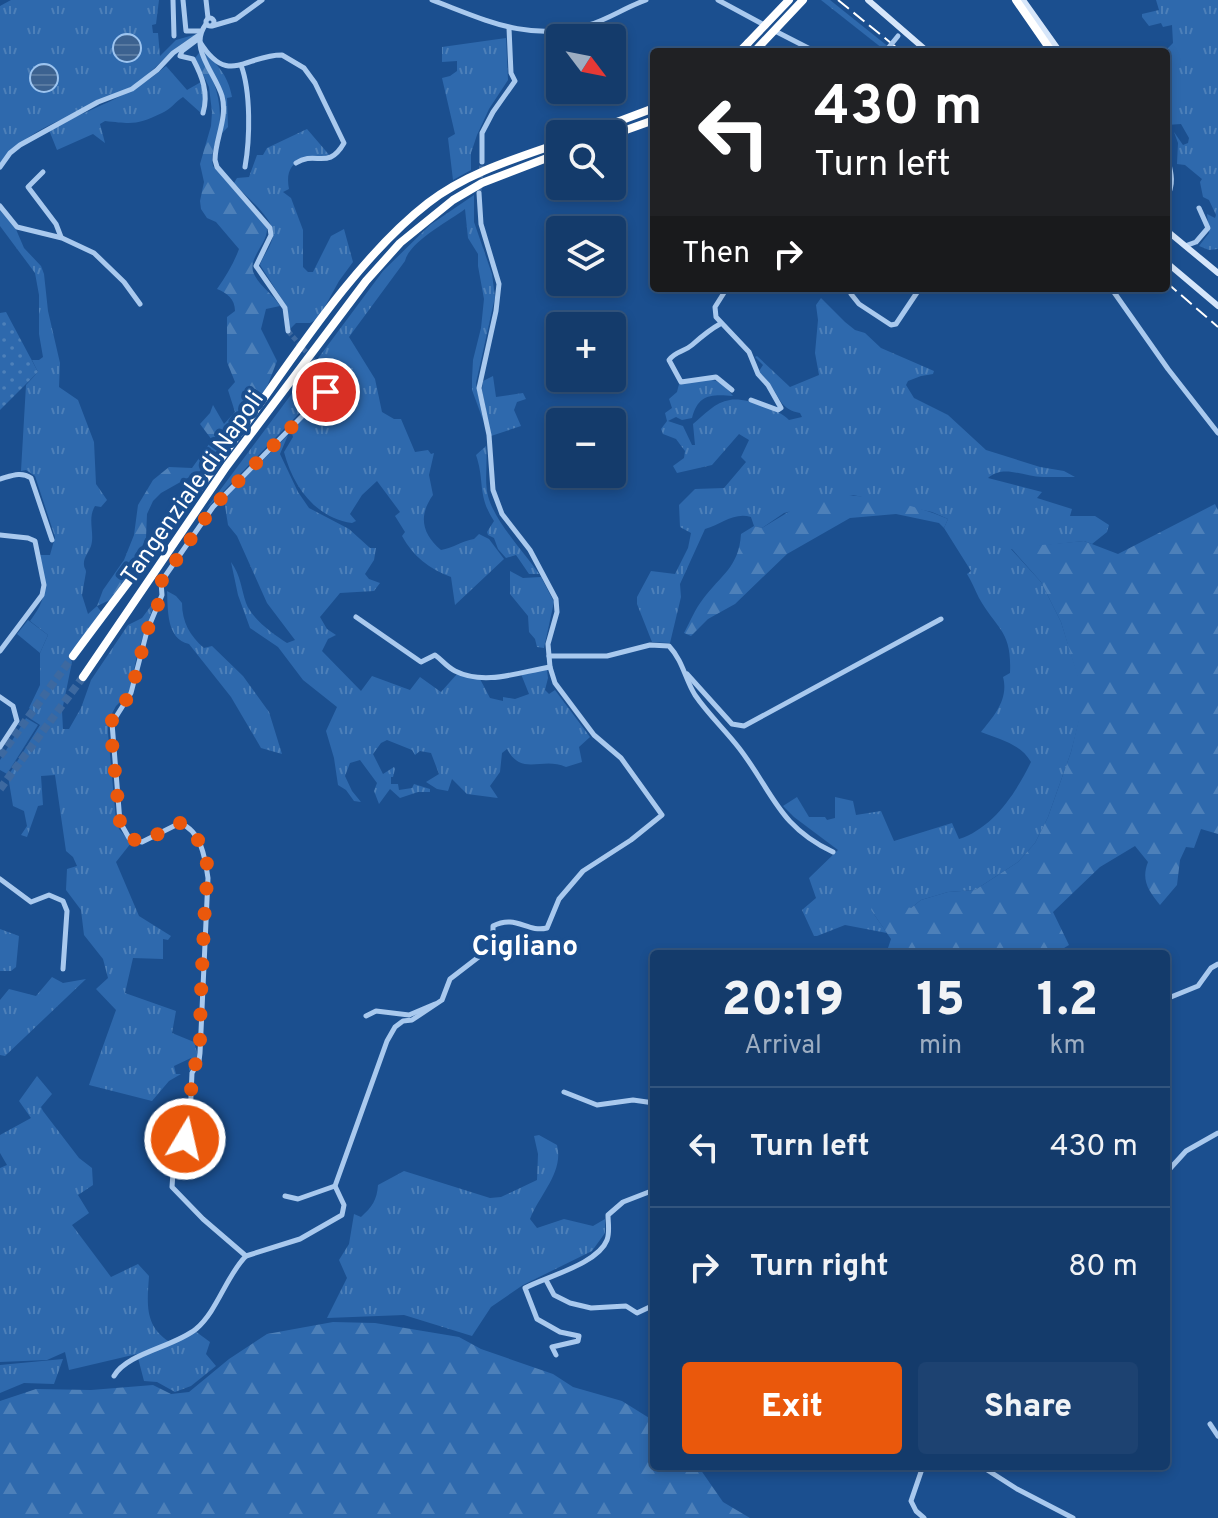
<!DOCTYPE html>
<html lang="en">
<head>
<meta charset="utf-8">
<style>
  :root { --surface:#143b6b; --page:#1d4271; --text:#f1f3f6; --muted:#9dadc1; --line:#33557e; --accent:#ea580c }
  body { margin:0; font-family:Overpass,sans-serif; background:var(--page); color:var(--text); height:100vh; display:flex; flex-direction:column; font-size:30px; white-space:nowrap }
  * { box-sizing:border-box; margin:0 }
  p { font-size:26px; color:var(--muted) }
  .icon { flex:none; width:44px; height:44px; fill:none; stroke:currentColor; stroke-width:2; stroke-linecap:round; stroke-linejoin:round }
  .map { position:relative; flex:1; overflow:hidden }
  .drawer { position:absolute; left:650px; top:950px; width:520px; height:520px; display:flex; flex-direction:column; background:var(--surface); border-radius:8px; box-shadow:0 4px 12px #0003,0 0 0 2px var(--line) }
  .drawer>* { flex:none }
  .top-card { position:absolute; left:650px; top:48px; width:520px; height:244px; border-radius:8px; box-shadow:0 4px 12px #0003,0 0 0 2px var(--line); background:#202124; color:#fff; overflow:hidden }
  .needle { width:52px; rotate:122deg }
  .buttons { position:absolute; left:546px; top:24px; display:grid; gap:16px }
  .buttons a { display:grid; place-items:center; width:80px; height:80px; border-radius:8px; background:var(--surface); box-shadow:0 4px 12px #0003,0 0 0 2px var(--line); font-size:40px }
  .pin { position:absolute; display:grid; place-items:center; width:68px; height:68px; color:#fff; margin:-34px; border:4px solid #fff; border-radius:50%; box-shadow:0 2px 8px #0007 }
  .me { position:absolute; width:88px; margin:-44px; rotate:9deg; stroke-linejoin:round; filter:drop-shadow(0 0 6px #0008) }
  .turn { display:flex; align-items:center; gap:28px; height:168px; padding:0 32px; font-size:36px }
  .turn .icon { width:104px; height:104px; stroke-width:2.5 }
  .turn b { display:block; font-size:56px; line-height:68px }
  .then { display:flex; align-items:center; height:76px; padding:0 32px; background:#0003; gap:16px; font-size:30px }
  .eta { display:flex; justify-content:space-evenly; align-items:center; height:136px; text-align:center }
  .eta b { font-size:48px; font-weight:800; line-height:56px }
  .action { display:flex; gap:16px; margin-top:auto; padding:16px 32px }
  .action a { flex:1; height:92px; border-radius:8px; background:var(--accent); color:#fff; font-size:32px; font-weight:800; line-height:92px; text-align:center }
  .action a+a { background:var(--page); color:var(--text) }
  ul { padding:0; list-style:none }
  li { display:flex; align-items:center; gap:24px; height:120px; padding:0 32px; border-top:2px solid var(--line) }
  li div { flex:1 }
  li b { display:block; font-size:30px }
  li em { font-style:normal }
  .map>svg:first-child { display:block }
  .grass { fill:url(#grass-tufts) }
  .forest { fill:url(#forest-firs) }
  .park { fill:url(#park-dots) }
  .pitch { fill:#2e69ad }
  .water { fill:url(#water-rules); stroke:#9cc4f0; stroke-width:2 }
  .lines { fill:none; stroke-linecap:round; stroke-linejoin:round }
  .street-tunnel { stroke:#3d69a0; stroke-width:5; stroke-dasharray:5 2.5; stroke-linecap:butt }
  .highway-tunnel { stroke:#3d69a0; stroke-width:8; stroke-dasharray:8 4; stroke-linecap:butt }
  .street { stroke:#a9c9ee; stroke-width:5 }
  .secondary { stroke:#d6e6fa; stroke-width:6 }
  .highway { stroke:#fff; stroke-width:8 }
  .rail { stroke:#fff; stroke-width:2; stroke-dasharray:14 6; stroke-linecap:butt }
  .street-bridge { stroke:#a9c9ee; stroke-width:5 }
  .highway-bridge { stroke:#fff; stroke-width:8 }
  .route { stroke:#ea580c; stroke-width:14; stroke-dasharray:0 25.2 }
  .labels { text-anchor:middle; stroke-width:8; stroke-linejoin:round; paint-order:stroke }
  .street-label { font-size:24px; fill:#fff; stroke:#1b4f8f }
  .quarter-label { font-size:28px; font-weight:bold; fill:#fff; stroke:#1b4f8f }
</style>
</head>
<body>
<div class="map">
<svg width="1218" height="1518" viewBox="0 0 1218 1518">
  <defs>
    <pattern id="grass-tufts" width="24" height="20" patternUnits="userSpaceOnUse" patternTransform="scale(2)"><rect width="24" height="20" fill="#2e69ad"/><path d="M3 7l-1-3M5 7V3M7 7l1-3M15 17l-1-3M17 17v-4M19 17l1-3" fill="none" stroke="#4d80b9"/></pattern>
    <pattern id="forest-firs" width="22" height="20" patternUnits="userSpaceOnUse" patternTransform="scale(2)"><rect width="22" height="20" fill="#2e69ad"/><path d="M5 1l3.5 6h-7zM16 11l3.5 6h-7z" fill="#4d80b9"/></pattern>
    <pattern id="park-dots" width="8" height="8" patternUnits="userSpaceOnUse" patternTransform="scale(2)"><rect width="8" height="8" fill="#2e69ad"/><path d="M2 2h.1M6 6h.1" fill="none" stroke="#4d80b9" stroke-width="1.8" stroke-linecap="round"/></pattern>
    <pattern id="water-rules" width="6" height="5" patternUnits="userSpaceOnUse" patternTransform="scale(2)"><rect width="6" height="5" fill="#3c6290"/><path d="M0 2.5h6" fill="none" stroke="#597aa1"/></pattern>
  </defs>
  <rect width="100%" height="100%" fill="#1b4f8f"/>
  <g class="grass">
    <path d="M 11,0 L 159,0 L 156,24 L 152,25 L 153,33 L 158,33 L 160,56 L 176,40 L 197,34 C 190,39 182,43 176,48 C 161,60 150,75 134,85 C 90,113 32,121 0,164 L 0,6 Z"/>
    <polygon points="821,0 830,0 895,52 887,52"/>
    <polygon points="1156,0 1218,0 1218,249 1209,250 1199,246 1209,233 1207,214 1215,218 1216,215 1209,200 1203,197 1200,182 1202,179 1185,165 1177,164 1178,143 1174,132 1183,145 1188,143 1189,138 1181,124 1166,125 1166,52 1164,52 1173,43 1172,25 1163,27 1161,23 1149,26 1142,17 1142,14 1159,10"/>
    <polygon points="506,38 508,80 489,109 477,135 471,153 471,170 453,180 448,138 455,134 442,78 450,76 457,71 457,61 442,62 442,47"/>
    <path d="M 202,48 C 216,64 228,74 232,97 L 227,98 L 228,127 L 222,133 L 224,99 Z"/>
    <path d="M 166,66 L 187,90 L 201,82 L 205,98 L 201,113 L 183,97 C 176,101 170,110 162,113 C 137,125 133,124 105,121 L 100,124 L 105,143 L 93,134 L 57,150 L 49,130 C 90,108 131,97 166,66 Z"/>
    <path d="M 307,129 L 331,157 C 307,157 283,158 289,189 L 283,192 L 291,198 L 303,230 L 303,267 L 308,272 L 313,272 L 331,236 L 344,229 L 353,262 L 339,281 L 318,319 L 310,323 L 296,323 L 290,329 L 287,307 L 260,265 C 263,255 272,246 273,235 C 275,219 244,195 234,183 L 237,178 L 249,177 L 257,155 L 263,155 L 267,148 Z"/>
    <path d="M 474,195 L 474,222 L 492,274 L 495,297 L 476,383 L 483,420 L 472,390 L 472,379 L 473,360 L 481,328 L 484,299 L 478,266 L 478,254 L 468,238 L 465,209 C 449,221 409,242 405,261 L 349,337 L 375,379 L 382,412 L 394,419 L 401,419 L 415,452 L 428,450 L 431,454 L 434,453 L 429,475 L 433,495 C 418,516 422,534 441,550 C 453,548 462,541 474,539 L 479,534 L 489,539 L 504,559 L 455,605 L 451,577 C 429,569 413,556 402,536 L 405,532 L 395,516 L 400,512 L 377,481 L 362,495 L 350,514 L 356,521 L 352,523 C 316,518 293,487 284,452 L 293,437 L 291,430 L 328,393 L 331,385 L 327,372 L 321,378 L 324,384 L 322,390 L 206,509 L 383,271 L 430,225 Z"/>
    <path d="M 0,209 L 15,227 L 24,248 L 41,266 L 44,274 L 48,311 L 60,363 L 59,387 L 78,400 L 94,442 L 96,484 L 107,500 L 101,507 L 95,506 C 87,519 95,533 91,546 C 89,552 83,558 84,565 C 84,568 86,569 86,572 L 82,595 L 88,614 L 97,606 L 101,612 L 69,656 L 72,662 L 62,711 L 63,729 L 69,729 L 81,708 L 91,680 L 128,625 L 142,618 L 156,599 L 138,651 L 129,693 L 116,706 L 108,721 L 108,733 L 116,820 L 119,829 L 131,843 L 116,862 L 139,916 L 171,936 L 168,940 L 163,939 L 163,959 L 133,958 L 125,993 L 176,1011 L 172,1033 L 194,1042 C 198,1054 200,1063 189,1071 L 189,1068 L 194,1065 L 191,1058 L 174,1066 L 176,1074 L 181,1074 L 169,1081 L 152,1101 L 89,1085 L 116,1010 L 96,989 L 108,978 L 103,959 L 84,935 L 81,910 L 66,890 L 67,869 L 77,866 L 73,857 L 66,851 L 55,775 L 41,776 L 43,805 L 38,806 L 27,837 L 21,835 L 27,826 L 24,811 L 13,806 L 8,776 L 40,725 L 31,719 L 34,712 L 29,708 L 40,685 L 40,653 L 48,635 L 30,621 C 49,596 46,585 40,555 L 50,555 L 55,537 L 35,476 L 26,470 L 21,471 L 26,385 L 38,372 L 32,360 L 39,360 L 43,357 L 39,334 L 39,295 L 35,273 L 0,226 Z"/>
    <path d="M 821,298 L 845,322 L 855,330 L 865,333 L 881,348 L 934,371 L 933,374 L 921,376 L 908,381 L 906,385 L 914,398 L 948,415 L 986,450 L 1040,467 L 1064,471 L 1075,477 C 1064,477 1053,477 1043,477 C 1023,477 1004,464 988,478 L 1042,492 L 1037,498 L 1072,509 L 1070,516 L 1095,516 L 1109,525 L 1107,532 L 1092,544 L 1084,541 L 1011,549 L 1041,582 L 1061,622 L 1085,698 L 1071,752 L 1048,817 L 1035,843 L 1018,862 L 975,890 L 948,892 L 921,900 L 911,908 L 871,910 L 887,933 L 845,925 L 817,936 L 814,936 L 802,910 L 816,898 L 809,878 L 838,850 L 794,817 L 783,806 L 797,797 L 809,817 L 825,817 L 827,820 L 835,818 L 835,797 L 853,801 L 856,815 L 881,811 L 894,841 L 952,823 L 959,839 C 993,828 1016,793 1031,762 C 1021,744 999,739 981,732 C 994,716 1009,699 1003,677 L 1010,673 C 1012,630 997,630 979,598 C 975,590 972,582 967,574 L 971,571 L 944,528 L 948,519 L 932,512 L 853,495 L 784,513 L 762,528 L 754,526 L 751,517 C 734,512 722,524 705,529 L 680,584 L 681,597 L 670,643 L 652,642 L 637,604 L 637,597 L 651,571 L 675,574 L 688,548 L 691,533 L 680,527 L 679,505 L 695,489 L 724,488 L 746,462 L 741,457 L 749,440 L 739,434 L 712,465 L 677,473 L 673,466 L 684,458 L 685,451 L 676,439 L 663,434 L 661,429 L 667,421 L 665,413 L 672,408 L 669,399 L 677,392 L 679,384 C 705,380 715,372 733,396 C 710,394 698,395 692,418 L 682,420 L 676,417 L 668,421 L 683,426 L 692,445 L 695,445 L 693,424 C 704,415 715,402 730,400 C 744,397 779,409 789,420 L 802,417 L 800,413 C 782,410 780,399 772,387 C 768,381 762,376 759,371 L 763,365 L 755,357 L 757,356 L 790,387 L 819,375 L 815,353 L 818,320 L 816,305 Z"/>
    <polygon points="493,376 496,397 523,393 526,399 517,402 514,410 521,426 491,436 482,390 483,381"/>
    <path d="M 288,435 L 280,454 L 298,492 L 309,508 L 349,529 L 370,548 L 376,548 L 374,560 L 365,574 L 369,579 L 380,583 L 374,591 L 340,593 L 320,617 L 327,629 L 336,635 L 328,639 L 322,651 L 361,691 L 372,676 L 410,690 L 420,677 L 441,692 L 457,674 L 480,679 L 490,698 L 503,701 L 503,697 L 515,699 L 529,694 L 521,674 L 547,670 L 548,678 L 545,690 L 549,694 L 555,690 L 590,737 L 579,747 L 582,762 L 566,767 C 542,756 522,777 507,749 L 502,753 L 500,772 L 490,786 L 498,798 L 467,794 L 452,779 L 448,791 L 437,789 L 426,782 L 439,774 L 431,753 L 420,751 L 415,755 L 412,750 L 387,740 L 381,743 L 373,754 L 383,774 L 394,767 L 395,769 L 393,777 L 391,777 L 391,784 L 398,784 L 399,790 L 412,788 L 414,784 L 430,789 L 430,792 L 418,792 L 400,798 L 390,789 L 379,804 L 374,791 L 377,783 L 360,760 L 350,763 L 345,776 L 352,791 L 361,802 L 354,801 L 346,790 L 338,785 L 334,758 L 326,731 L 337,707 L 303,680 L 278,647 L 250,628 L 238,595 L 231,562 C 241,576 241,588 246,603 C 252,619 273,634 287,643 L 295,640 L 267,603 L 237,536 L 228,525 L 224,499 Z"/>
    <path d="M 486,446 C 488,462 484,480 488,496 C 495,522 524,552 539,574 L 529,574 L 516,555 L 506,558 L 498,549 L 494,538 L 488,535 L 487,532 L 494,521 C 477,495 485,481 476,455 Z"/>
    <polygon points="510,571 523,578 541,577 554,602 544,648 537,647 535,639 529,632 528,616 510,594"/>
    <path d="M 167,591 L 176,596 L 182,603 C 182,622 190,636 204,648 L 212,646 L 243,676 L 269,712 L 282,754 L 261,748 L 231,697 L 189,644 C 166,639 168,609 167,591 Z"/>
    <polygon points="0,929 19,936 16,967 11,971 0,971"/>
    <polygon points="52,977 63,983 86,979 5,1056 0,1055 0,1000 9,989 36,996"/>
    <path d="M 37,1076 L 52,1094 L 41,1107 L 43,1111 L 79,1158 L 92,1168 L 93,1185 L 78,1195 L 89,1213 L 72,1225 L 111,1277 L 138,1264 L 149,1276 C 147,1305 144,1328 173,1344 L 195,1331 L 210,1342 L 206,1354 L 216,1366 L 191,1386 L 175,1392 L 157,1382 L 144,1381 L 137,1354 L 69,1370 L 65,1352 L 47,1360 L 0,1362 L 0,1168 L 7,1165 L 0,1153 L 0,1135 L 31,1118 L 19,1101 Z"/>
    <path d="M 539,1135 L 557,1145 C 564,1172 540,1194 530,1219 L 537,1228 L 564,1219 L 593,1226 L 605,1219 L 605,1233 L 592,1251 L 523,1285 L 491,1307 L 472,1336 L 404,1315 L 327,1318 L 347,1278 L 339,1260 L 349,1244 L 354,1214 L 361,1217 C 372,1207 377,1200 378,1185 L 404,1171 L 490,1198 L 501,1197 L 537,1180 L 538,1154 L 534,1136 Z"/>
    <polygon points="63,1359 54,1384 24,1383 0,1393 0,1365"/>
  </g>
  <g class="forest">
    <path d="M 199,53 C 213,75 223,101 219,127 C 217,141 210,152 213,166 L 267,228 C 268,245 245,259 255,276 C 261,287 273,294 280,306 L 266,309 L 261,329 L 277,361 L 265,392 L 200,471 L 161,493 L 153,501 L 147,514 L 146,538 L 130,572 L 110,600 L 97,606 L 103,590 L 124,560 L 134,535 L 138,505 L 153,480 L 169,467 L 192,468 L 212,440 L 200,424 L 210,413 L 213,405 L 224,424 L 235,412 L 228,390 L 235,382 L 227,362 L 227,317 L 235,311 C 235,299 227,293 217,289 C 226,276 234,263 239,249 L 216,222 L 207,218 L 201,209 L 200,201 L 204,182 L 200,164 L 211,126 L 212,112 L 209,87 L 195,58 Z"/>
    <path d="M 828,494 C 868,495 911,503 948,519 L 944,528 L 939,523 L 896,514 L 850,518 L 787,554 L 735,604 L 708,619 L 691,636 L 684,633 C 690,622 695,609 703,599 C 721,575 739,567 741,534 L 754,526 L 762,528 L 808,500 Z"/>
    <path d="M 1215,504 L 1218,510 L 1218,834 L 1201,829 L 1194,848 L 1186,847 L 1180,860 L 1177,885 L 1160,905 C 1148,890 1141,880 1148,862 L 1135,846 L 1100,867 L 1053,912 L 1069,945 L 1054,954 L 886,954 L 891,939 L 871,910 L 875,899 L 911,908 L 921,900 L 948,892 L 975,890 L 1018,862 L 1035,843 L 1048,817 L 1071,752 L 1084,698 L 1061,622 L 1041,582 L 1011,548 L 1084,541 L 1118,554 Z"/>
    <polygon points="333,1322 375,1323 459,1337 481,1349 553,1374 573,1387 622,1401 654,1421 654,1466 698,1466 723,1502 750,1518 0,1518 0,1401 36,1389 91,1390 153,1385 171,1394 189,1392 229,1359 267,1334"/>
  </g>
  <polygon class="park" points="6,312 38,372 0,410 0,313"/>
  <g class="pitch">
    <polygon points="28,620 48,635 40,653 17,634"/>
    <polygon points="26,718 38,725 7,774 0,770 0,760"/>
  </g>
  <g class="water">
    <circle cx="127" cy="48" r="14"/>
    <circle cx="44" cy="78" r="14"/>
  </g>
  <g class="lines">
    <g class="street-tunnel">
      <polyline points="479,193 482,162"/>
      <polyline points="288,331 325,374"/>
    </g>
    <g class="highway-tunnel">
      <polyline points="0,756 73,656"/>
      <polyline points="0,789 83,677"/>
    </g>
    <g class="street">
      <polyline points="173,0 174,36"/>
      <polyline points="183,0 186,31 200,31"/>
      <polyline points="206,0 208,18"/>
      <path d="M 432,0 C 488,21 527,42 589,25 C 609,19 626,7 646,0"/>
      <polyline points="718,0 766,26"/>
      <circle cx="210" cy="22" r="4"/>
      <path d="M 206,24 C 188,48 215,72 222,96 C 228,118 215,139 215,160 L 217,167 L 270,228 L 271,235 L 256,266 L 285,308 L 288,331"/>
      <polyline points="212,26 236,19 262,0"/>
      <polyline points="775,31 816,52"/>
      <path d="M 198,39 L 182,51 L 180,56 L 193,59 C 202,76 209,93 203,113"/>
      <path d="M 200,42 C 228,87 245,55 282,55 L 304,68 L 315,83 L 344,143 C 328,171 316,150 296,163"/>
      <path d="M 241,65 C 251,92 250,139 245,167"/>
      <path d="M 1166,152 C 1170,169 1176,183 1166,198"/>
      <polyline points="482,162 482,133 493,112 515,81 511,73 509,28"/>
      <polyline points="0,167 10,153 20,145 98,102 132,89 157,70 173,53 199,35"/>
      <polyline points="43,172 28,187 56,224 61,237"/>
      <polyline points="0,206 17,227 62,238 94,253 124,282 140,304"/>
      <polyline points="1185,246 1196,242 1208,228 1199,208"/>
      <polyline points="727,288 715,307 716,317 749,352 758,374 768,385 781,408 778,410 751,400"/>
      <polyline points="854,288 851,294 859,304 891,325 896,324 920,288"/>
      <polyline points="1111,288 1168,369 1218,433"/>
      <path d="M 720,324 C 709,330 701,337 692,345 C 684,352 676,351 669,360 L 681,382 L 716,377 L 732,390"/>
      <path d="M 325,374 L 328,380 L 326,392 L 213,507 L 161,582 L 162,595 L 147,631 L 131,693 L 112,723 L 120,822 L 129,838 L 142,842 L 180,823 C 201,831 205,857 208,878 L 200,1053 L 199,1061 L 192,1073 L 190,1118 L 173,1173 L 172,1187 L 203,1219 L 246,1256 L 300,1239 L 342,1215 L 344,1205 L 335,1186 L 387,1041 L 395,1027 L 403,1021 L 412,1020 L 442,1000 L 450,979 L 489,949 L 493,942 L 493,926 C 516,914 527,933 547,928 L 559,899 L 583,871 L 631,840 L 662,815 L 621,758 L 594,735 L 555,683 L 550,667 L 548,644 L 557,612 L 556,599 L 530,550 L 502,514 L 493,490 L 489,435 L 479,388 L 496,311 L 499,284 L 481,224 L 479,193"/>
      <path d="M 0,479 C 11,476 21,471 31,478 L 52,540"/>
      <polyline points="0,535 28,538 35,541 44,585 42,595 0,651"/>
      <path d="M 356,617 L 421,662 L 435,655 C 442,660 447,667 455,671 C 485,686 519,672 550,667"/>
      <path d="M 549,656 L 607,656 L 650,645 L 669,646 C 683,661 685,679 695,695 C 708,714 725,730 739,748 C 773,792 778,826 833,852"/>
      <polyline points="687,674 732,724 744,726 941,619"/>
      <polyline points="0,697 13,706 17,721 0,747"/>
      <polyline points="0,879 31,902 49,895 63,901 67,911 63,969"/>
      <polyline points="1166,999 1198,986 1211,968 1218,964"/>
      <polyline points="366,1016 376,1011 409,1015 435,1004"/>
      <polyline points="564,1092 597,1105 633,1100 654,1103"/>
      <polyline points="1166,1173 1186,1151 1218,1133"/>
      <polyline points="285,1196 298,1199 335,1186"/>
      <polyline points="546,1280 554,1295 570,1303 591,1308 626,1306 637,1313 654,1305"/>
      <path d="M 556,1355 L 552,1347 L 578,1341 L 579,1336 L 560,1332 L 537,1319 L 525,1288 C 545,1277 598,1264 607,1240 C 610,1232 608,1223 608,1215 L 623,1202 L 654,1190"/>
      <path d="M 114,1376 C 127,1353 174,1347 196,1329 C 218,1310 226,1276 246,1256"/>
      <polyline points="1210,1424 1218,1436"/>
      <polyline points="923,1466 911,1501 916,1511 924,1518"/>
      <polyline points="981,1466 1017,1489 1073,1518"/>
    </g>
    <g class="secondary">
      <polyline points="868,0 928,52"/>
      <polyline points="1023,0 1060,52"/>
      <polyline points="1166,230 1218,273"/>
      <polyline points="1166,262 1218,306"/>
    </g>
    <g class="highway">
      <polyline points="1016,0 1052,52"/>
      <polyline points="739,52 748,43"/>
      <polyline points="585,134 654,108"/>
      <polyline points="612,135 654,120"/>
      <path d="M 73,656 C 128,581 186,508 240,432 C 293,358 357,258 428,203 C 467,173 514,159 560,143"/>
      <polyline points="83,677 226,467 366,281 400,243 453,200 482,183 560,153"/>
    </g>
    <g class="rail">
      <polyline points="838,0 902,52"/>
      <polyline points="1166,282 1218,327"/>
    </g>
    <polyline class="street-bridge" points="885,52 898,36"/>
    <g class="highway-bridge">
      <polyline points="748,43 789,0"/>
      <polyline points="754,52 803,0"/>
    </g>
  </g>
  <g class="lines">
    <path class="route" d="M 185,1139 C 190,1119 190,1100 192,1079 C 193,1067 199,1058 200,1046 C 200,999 203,952 205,905 C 206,886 211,868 203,850 C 199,840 190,826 180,823 L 142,842 L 129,838 L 120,822 L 111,733 L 112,720 L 131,693 L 147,631 L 162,595 L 161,582 L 213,507 L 326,392"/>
  </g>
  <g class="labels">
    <g class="street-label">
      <text transform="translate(192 487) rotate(-55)" y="8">Tangenziale di Napoli</text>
    </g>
    <g class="quarter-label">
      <text x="525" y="955">Cigliano</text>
    </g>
  </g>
</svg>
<div class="buttons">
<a><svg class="needle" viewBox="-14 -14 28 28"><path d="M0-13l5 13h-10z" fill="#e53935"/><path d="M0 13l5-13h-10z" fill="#9dadc1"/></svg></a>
<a><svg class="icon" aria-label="search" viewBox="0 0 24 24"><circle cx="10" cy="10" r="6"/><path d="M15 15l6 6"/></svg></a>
<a><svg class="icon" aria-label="layers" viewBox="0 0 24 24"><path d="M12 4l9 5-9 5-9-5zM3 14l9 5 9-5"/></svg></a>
<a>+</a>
<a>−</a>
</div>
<div class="pin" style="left:326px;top:392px;background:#d93025"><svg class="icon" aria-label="arrive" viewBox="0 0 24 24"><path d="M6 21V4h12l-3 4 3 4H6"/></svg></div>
<svg class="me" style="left:185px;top:1139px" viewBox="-20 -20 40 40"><circle r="17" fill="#ea580c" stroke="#fff" stroke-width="3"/><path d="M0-11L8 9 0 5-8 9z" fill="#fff"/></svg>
<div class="top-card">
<div class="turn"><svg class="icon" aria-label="left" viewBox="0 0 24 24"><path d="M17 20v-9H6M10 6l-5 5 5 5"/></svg><div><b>430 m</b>Turn left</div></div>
<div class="then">Then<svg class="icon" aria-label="right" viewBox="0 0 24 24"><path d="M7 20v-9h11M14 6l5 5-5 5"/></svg></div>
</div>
<section class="drawer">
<div class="eta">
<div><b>20:19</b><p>Arrival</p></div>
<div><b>15</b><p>min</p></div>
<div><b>1.2</b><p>km</p></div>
</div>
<ul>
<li><svg class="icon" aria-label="left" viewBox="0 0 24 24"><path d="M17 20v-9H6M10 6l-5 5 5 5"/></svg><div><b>Turn left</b></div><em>430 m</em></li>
<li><svg class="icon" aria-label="right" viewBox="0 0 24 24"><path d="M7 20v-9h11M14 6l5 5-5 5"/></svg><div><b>Turn right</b></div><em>80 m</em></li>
</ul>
<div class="action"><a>Exit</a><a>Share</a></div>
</section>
</div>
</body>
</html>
